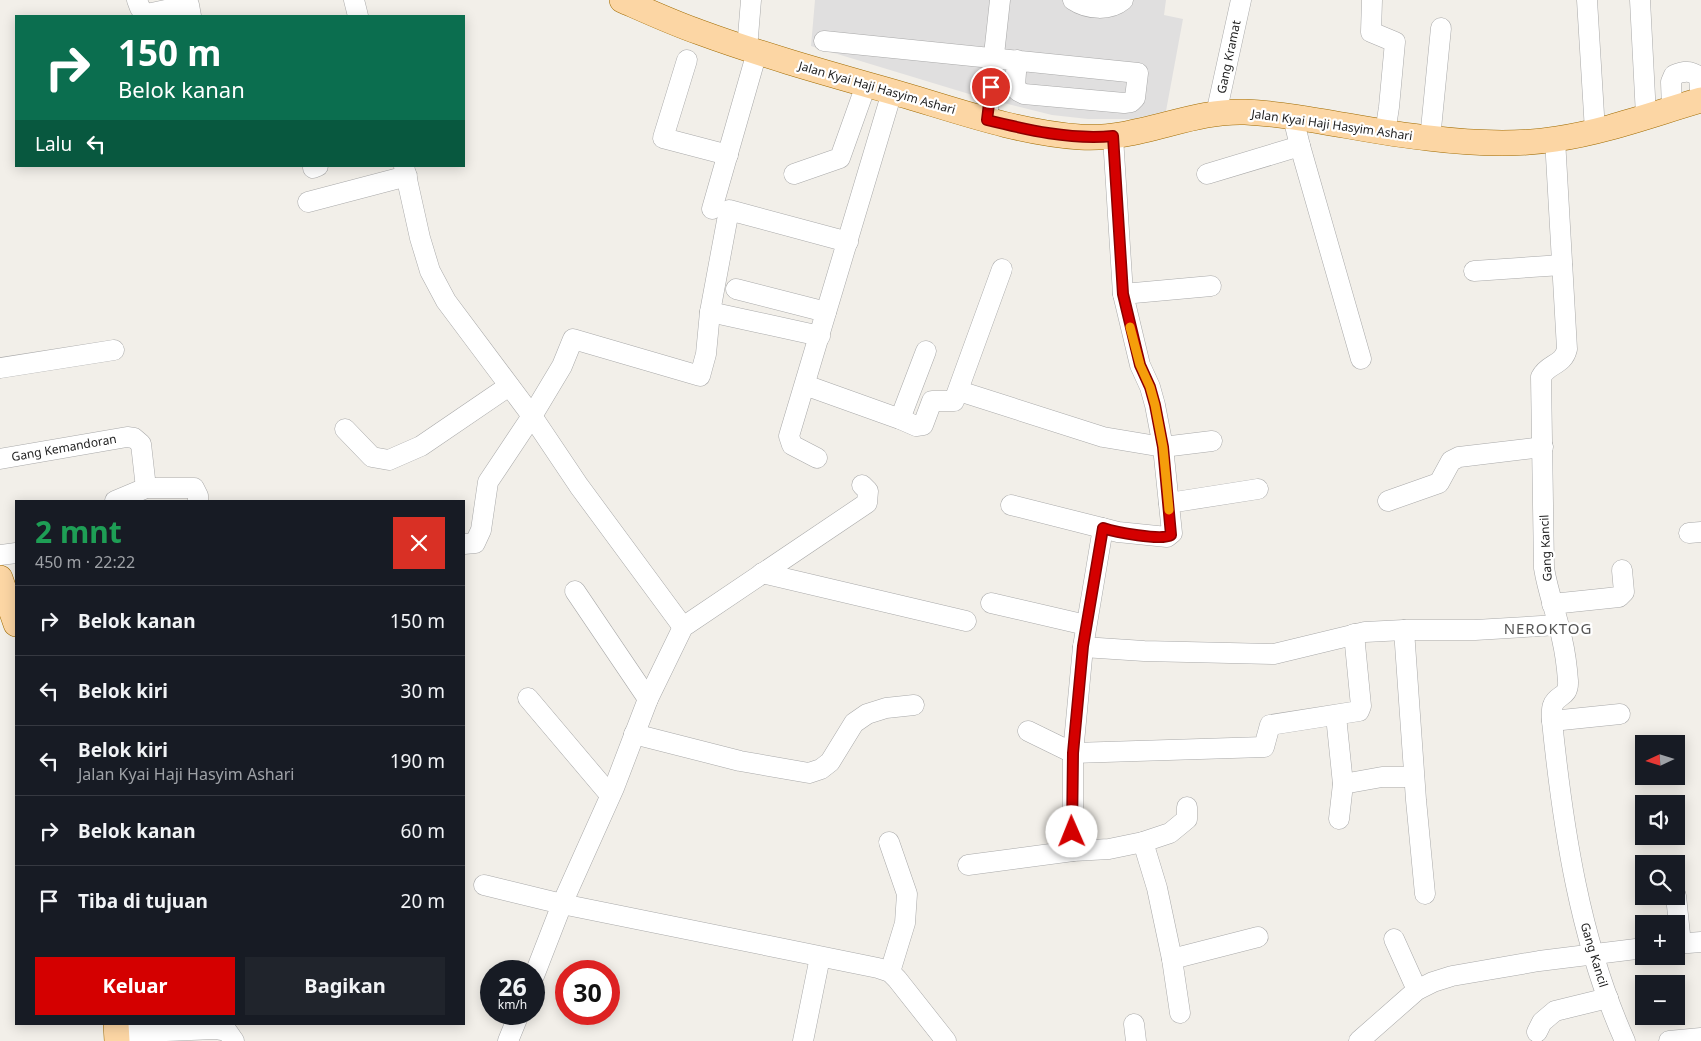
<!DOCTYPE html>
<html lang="id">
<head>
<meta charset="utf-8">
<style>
  :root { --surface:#171b24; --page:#20242c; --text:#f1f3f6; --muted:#9ea1a6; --line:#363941; --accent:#d40000 }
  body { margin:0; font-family:"Noto Sans",sans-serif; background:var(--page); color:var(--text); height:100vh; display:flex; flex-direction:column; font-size:19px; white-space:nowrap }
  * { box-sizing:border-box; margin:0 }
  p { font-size:16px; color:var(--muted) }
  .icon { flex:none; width:28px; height:28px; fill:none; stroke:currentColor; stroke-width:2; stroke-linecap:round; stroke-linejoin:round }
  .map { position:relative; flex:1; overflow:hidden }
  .drawer { position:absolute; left:15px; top:500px; width:450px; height:525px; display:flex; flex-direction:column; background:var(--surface); border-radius:0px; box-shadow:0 2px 12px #0003 }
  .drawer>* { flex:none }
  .hud { position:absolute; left:15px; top:15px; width:450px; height:152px; border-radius:0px; box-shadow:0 2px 12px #0003; background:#0b6e4f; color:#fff; overflow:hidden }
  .needle { width:32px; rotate:266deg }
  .tools { position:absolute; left:1635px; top:735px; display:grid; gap:10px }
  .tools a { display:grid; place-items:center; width:50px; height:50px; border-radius:0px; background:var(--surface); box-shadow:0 2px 12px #0003; font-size:25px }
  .speed { position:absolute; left:480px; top:960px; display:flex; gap:10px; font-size:25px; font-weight:700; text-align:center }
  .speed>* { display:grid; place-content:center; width:65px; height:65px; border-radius:50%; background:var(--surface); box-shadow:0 2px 12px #0003; line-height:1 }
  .speed small { font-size:12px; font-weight:400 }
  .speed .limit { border:8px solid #d22; background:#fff; color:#111 }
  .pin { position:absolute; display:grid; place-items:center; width:42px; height:42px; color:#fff; margin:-21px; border:2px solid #fff; border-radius:50%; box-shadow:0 1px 5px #0007 }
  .me { position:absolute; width:55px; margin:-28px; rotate:359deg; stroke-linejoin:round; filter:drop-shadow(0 0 4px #0008) }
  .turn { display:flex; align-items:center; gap:18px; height:105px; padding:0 20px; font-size:22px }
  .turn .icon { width:65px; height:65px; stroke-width:2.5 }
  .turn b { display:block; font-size:35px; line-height:42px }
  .then { display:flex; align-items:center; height:48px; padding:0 20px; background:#0003; gap:10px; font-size:19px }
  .round { display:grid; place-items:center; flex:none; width:52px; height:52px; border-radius:0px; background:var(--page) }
  .head { display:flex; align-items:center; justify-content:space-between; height:85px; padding:0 20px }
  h1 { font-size:30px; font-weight:700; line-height:38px; color:#1e9e55 }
  .button { display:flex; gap:10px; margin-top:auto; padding:10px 20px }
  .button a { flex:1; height:58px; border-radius:0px; background:var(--accent); color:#fff; font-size:20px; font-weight:700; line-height:58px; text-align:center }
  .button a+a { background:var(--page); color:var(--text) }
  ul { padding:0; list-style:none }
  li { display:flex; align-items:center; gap:15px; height:70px; padding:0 20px; border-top:1px solid var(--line) }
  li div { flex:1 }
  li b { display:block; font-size:19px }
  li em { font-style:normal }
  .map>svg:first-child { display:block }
  .residential { fill:#e0dfdf }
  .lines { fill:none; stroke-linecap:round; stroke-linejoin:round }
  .minor-casing { stroke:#a9a9a9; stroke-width:21 }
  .major-casing { stroke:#a06b00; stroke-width:26 }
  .minor { stroke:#fff; stroke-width:20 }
  .major { stroke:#fcd6a4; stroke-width:25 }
  .route-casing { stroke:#8a0000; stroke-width:12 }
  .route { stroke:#d40000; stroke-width:9 }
  .slow { stroke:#f59e0b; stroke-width:9 }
  .labels { text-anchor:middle; stroke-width:4.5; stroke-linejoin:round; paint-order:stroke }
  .street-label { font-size:12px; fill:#222; stroke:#fff }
  .quarter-label { font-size:15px; letter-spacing:1px; fill:#555; stroke:#fff }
</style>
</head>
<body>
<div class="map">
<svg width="1701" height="1041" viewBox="0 0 1701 1041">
  <rect width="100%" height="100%" fill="#f2efe9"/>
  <polygon class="residential" points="815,0 1166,0 1164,15 1183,19 1166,111 1134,119 1088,119 1052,115 979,97 811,46"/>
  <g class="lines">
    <g class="minor-casing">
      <g id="minor">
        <polyline points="137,0 140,8 147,14 189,5 191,16"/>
        <polyline points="354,0 358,16"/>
        <path d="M 1073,0 C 1088,10 1110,11 1123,0"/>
        <polyline points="1372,0 1371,32 1395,42 1389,107 1385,133"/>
        <polyline points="1587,0 1595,131"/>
        <polyline points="1640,0 1646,116"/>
        <polyline points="824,41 1138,73 1135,98 1131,102 1124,103 1024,94 1018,91 1015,85 1017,60"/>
        <polyline points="747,49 751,0"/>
        <polyline points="687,60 663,138 728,155"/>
        <path d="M 1672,108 L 1671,82 L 1674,75 C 1684,71 1691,70 1699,77 L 1701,101"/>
        <polyline points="1216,114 1241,0"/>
        <polyline points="1293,117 1300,146 1361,359"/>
        <polyline points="987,119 1000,0"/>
        <polyline points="1430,139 1441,28"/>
        <path d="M 1555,139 L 1567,349 C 1563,366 1548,363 1541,377 L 1544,568 C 1548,593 1557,615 1562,639 C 1565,652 1567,667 1568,681 C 1569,698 1557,694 1553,705 C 1551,710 1552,716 1552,721 C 1563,829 1580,941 1625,1041"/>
        <polyline points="404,166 420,238 430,271 446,301 532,416 579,486 683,627"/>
        <polyline points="313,168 318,166"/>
        <polyline points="794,174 840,158 866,85"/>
        <polyline points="1207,174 1300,146"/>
        <polyline points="308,202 407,176"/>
        <polyline points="712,209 757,52"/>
        <polyline points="1474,271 1562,265"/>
        <polyline points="736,289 826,312"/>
        <polyline points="1123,294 1211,286"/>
        <polyline points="710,312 820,336"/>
        <polyline points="0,368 114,350"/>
        <polyline points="805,385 900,419 916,426 923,425 932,401 954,401 1002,269"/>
        <polyline points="959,391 1103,437 1163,447 1212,441"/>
        <polyline points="900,419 926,351"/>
        <polyline points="345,429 372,457 389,460 421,446 509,386"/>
        <polyline points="817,458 792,445 789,436 892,92"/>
        <polyline points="0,459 127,437 134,438 141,444 146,488"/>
        <polyline points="115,501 146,488 194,488 198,496 198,501"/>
        <polyline points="1388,501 1439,483 1451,461 1459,457 1543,447"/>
        <polyline points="1169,503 1258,489"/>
        <polyline points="1011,505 1118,532 1167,537 1172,533 1163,447 1155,405 1150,387 1140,365 1123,294 1113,137"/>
        <polyline points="1689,533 1701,532"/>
        <polyline points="464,544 475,543 481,530 488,482 532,416 562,366 573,339 700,376 706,354 710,312 729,210 848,242"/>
        <polyline points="0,555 16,553"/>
        <polyline points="762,573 966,621"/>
        <polyline points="575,591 648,699"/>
        <polyline points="991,603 1086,625"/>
        <polyline points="1552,604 1619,597 1624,592 1622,570"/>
        <polyline points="1404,630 1416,800 1425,894"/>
        <polyline points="1083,647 1144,651 1274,654 1365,632 1404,630 1475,630 1558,625"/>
        <polyline points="528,698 610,795"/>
        <polyline points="1336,716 1343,784 1339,819"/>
        <polyline points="1552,721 1620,714"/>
        <polyline points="1028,731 1073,753 1264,747 1270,725 1359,711 1361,706 1354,634"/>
        <polyline points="634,734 740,761 809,773 821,769 830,762 854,723 867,714 886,708 914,705"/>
        <polyline points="1343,784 1382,777 1414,777"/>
        <polyline points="889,842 907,894 905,923 890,972"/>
        <polyline points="1143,842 1157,888 1172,959 1180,1013"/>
        <polyline points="1073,851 1073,753 1083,647 1103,528"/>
        <polyline points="968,865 1073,851 1109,849 1143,842 1170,833 1187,819 1187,807"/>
        <polyline points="484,885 562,904 878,968 890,972 897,979 946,1041"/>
        <polyline points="1676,896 1681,944"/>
        <polyline points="1394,939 1417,990"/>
        <polyline points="1676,944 1701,942"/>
        <polyline points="1172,959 1258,937"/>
        <polyline points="534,976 562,904 614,788 648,699 683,627 867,503 868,491 862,485"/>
        <polyline points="1134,1024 1136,1041"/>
        <polyline points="1537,1032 1542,1022 1555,1011 1608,998"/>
        <polyline points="117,1033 215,1029 227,1031 234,1041"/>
        <polyline points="508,1041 519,1014"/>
        <polyline points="803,1041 820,957"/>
        <polyline points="1359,1041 1417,990 1433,982 1452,976 1539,961 1644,948"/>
        <polyline points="1669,1041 1701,1038"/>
      </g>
    </g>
    <g class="major-casing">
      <g id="major">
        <path d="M 622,0 C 647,11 673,23 699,32 C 767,57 837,76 907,96 C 964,113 1021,133 1080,137 C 1138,141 1190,110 1245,112 C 1306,115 1367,132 1428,138 C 1469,143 1514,146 1556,139 C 1605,132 1653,114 1701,100"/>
        <polyline points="0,578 16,624"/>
        <polyline points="116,1024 117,1041"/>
      </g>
    </g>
    <use href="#minor" class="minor"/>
    <use href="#major" class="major"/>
  </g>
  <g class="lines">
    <g class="route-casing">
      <path id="route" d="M 991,87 L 987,120 C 1028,130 1070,140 1113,136 L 1123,294 L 1140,365 L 1150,387 L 1155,405 L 1163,447 L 1171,535 C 1161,541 1115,532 1103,528 L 1083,646 L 1073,753 L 1072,832"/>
    </g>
    <use href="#route" class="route"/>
    <polyline class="slow" points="1130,327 1140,365 1150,387 1155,405 1163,447 1169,510"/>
  </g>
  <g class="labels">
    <g class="street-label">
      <text transform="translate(1229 57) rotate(-78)" y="4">Gang Kramat</text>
      <text transform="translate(877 88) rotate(16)" y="4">Jalan Kyai Haji Hasyim Ashari</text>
      <text transform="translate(1332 125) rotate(8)" y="4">Jalan Kyai Haji Hasyim Ashari</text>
      <text transform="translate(64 448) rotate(-10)" y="4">Gang Kemandoran</text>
      <text transform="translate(1546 548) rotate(-93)" y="4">Gang Kancil</text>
      <text transform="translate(1594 955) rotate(73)" y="4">Gang Kancil</text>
    </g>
    <g class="quarter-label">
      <text x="1548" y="634">NEROKTOG</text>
    </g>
  </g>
</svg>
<div class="tools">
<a><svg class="needle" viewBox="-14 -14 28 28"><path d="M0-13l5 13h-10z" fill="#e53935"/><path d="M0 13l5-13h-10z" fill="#9ea1a6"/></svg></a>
<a><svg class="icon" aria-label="sound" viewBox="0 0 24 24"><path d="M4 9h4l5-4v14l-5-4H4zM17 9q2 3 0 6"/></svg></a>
<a><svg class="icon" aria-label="search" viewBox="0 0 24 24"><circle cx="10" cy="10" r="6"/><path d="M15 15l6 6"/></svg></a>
<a>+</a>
<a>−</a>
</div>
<div class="speed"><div>26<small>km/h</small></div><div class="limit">30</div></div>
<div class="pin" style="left:991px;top:87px;background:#d93025"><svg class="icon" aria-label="arrive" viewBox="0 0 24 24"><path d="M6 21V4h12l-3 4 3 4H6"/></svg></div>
<svg class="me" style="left:1072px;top:832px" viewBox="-20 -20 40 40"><circle r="19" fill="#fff"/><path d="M0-13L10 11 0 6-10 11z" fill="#d40000"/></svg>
<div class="hud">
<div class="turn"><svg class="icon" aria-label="right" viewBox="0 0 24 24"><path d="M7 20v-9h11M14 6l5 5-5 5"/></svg><div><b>150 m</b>Belok kanan</div></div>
<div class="then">Lalu<svg class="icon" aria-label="left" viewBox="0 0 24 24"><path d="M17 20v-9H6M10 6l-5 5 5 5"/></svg></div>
</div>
<section class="drawer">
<div class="head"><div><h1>2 mnt</h1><p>450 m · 22:22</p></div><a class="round" style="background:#d93025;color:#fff"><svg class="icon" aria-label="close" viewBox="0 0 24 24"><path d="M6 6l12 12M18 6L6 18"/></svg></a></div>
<ul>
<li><svg class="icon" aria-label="right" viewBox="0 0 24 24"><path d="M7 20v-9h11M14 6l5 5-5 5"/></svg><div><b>Belok kanan</b></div><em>150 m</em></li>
<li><svg class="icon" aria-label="left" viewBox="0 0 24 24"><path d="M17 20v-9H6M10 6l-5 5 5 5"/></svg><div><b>Belok kiri</b></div><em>30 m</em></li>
<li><svg class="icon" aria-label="left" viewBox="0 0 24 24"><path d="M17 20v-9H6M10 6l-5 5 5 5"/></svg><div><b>Belok kiri</b><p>Jalan Kyai Haji Hasyim Ashari</p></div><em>190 m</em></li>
<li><svg class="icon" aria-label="right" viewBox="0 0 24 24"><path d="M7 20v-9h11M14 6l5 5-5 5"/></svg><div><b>Belok kanan</b></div><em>60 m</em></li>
<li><svg class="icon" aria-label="arrive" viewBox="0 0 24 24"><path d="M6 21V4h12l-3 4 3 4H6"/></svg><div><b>Tiba di tujuan</b></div><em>20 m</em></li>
</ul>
<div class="button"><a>Keluar</a><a>Bagikan</a></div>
</section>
</div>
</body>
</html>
